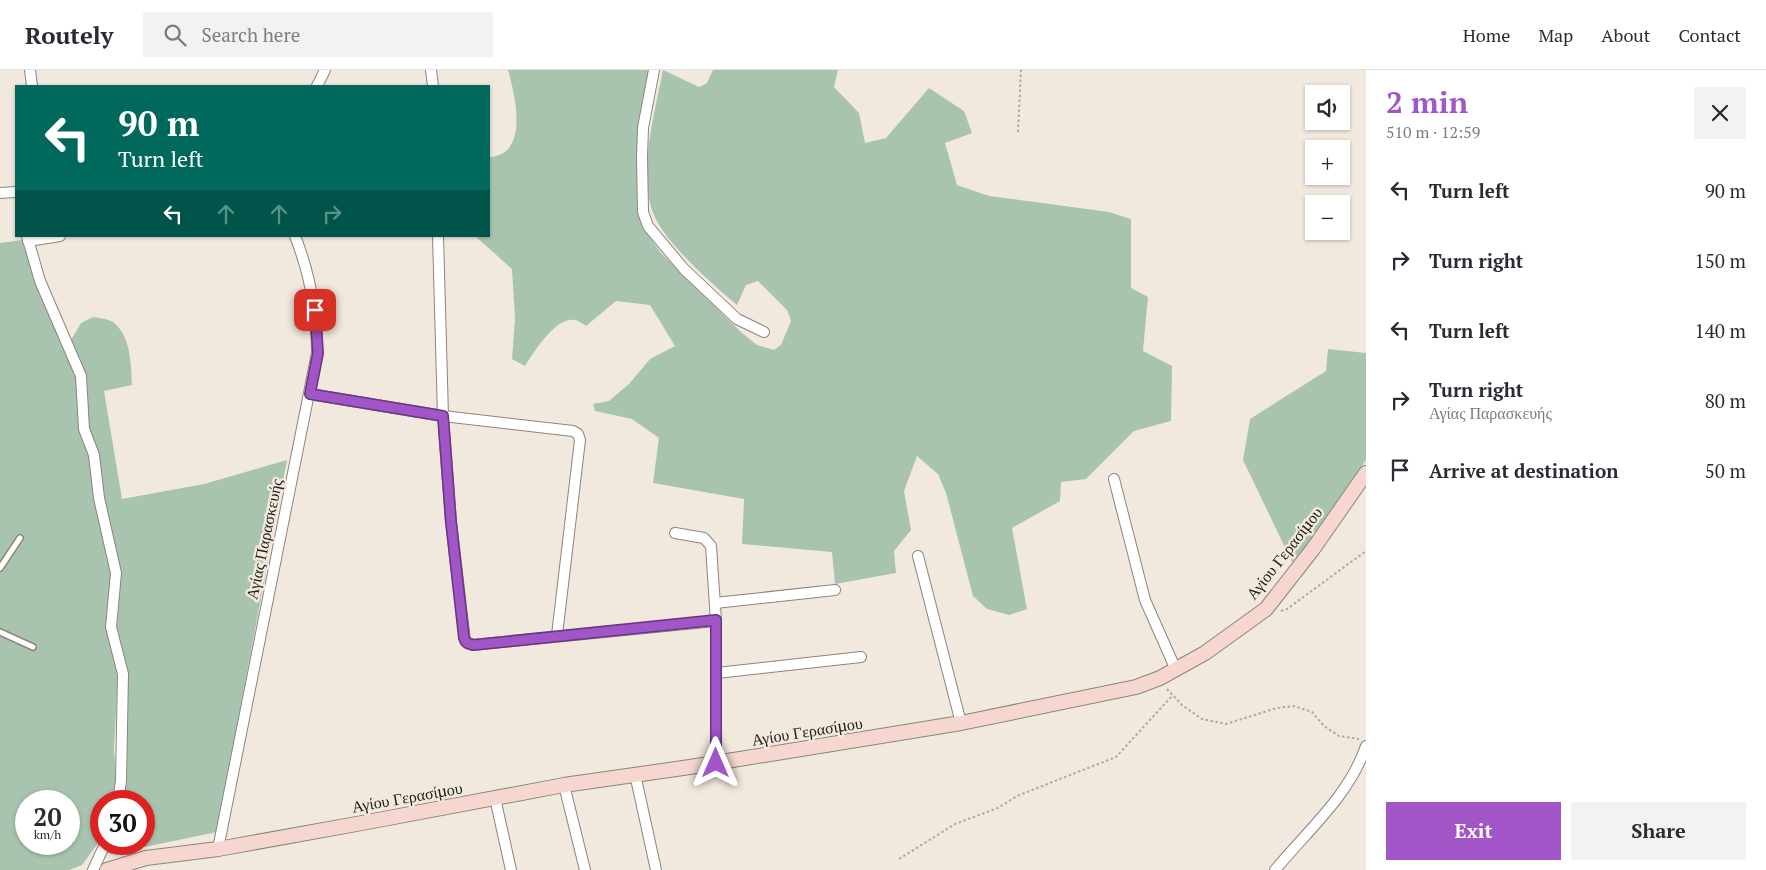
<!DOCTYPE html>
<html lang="en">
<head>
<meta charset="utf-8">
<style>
  :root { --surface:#fff; --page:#f2f2f3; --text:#2b2b33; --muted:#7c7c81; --line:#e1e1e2; --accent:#a155c7 }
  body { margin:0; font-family:"PT Serif",serif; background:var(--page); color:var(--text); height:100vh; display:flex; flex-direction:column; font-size:19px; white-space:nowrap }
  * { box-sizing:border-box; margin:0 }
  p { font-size:16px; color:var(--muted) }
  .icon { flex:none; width:28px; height:28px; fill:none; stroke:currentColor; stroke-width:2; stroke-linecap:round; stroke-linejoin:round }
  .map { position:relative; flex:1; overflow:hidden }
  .panel { display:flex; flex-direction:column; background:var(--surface); width:400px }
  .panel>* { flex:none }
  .banner { position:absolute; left:15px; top:15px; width:475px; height:152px; border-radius:0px; box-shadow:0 1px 4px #0004; background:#00695c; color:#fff; overflow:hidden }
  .controls { position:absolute; left:1305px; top:15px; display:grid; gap:10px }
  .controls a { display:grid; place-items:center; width:45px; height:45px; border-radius:0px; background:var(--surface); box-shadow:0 1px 4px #0004; font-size:25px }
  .speed { position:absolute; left:15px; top:720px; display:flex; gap:10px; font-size:25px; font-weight:700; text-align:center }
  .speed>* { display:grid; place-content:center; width:65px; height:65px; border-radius:50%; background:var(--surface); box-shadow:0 1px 4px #0004; line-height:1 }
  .speed small { font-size:12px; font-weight:400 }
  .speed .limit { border:8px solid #d22; background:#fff; color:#111 }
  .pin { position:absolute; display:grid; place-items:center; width:42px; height:42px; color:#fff; margin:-21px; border-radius:10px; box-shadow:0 2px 8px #0006 }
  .me { position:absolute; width:55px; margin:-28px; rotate:0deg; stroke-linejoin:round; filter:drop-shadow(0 0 4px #0008) }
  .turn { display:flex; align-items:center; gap:18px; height:105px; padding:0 20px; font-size:22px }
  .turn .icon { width:65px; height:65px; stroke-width:2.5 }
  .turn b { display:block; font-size:35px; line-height:42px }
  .lanes { display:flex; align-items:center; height:48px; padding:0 20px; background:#0003; justify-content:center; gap:25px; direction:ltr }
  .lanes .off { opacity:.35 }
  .round { display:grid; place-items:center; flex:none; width:52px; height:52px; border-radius:0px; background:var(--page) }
  .summary { display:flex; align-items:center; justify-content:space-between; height:85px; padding:0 20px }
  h1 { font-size:30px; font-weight:700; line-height:38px; color:var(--accent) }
  .primary-button { display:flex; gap:10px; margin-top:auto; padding:10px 20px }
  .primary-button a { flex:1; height:58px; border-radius:0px; background:var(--accent); color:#fff; font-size:20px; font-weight:700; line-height:58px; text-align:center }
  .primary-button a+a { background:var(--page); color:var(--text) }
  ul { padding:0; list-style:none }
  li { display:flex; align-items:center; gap:15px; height:70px; padding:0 20px }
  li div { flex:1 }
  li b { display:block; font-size:19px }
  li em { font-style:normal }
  header { display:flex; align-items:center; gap:30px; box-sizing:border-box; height:70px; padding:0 25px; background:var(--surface); border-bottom:1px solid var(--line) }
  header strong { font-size:24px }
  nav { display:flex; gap:28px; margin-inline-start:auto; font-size:18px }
  .search { width:350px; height:45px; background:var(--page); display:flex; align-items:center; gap:12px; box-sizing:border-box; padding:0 18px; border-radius:0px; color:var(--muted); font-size:19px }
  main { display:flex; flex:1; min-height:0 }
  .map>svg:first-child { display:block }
  .green { fill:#a8c4af; fill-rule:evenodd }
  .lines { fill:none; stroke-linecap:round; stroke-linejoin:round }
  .lane-casing { stroke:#8d847a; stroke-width:8 }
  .street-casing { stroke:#8d847a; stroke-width:12 }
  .secondary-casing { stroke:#8d847a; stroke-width:16 }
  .path { stroke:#afa8a0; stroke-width:2; stroke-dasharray:2.5 2.5; stroke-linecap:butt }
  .lane { stroke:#fff; stroke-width:5 }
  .street { stroke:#fff; stroke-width:10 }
  .secondary { stroke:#f5d7cf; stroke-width:14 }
  .route-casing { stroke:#693781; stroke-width:12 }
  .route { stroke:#a155c7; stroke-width:9 }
  .labels { text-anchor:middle; stroke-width:5; stroke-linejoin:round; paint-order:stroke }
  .street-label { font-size:16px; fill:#24211d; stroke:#f2e9de }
</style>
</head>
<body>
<header>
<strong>Routely</strong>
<div class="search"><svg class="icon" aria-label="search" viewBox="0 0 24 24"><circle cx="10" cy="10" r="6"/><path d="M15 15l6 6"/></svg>Search here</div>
<nav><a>Home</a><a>Map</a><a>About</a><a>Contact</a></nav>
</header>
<main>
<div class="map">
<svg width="1366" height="800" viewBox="0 0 1366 800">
  <rect width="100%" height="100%" fill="#f2e9de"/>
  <g class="green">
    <path d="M 508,0 L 650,0 L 640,134 L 642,156 L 661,183 L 742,263 L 757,275 L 774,280 L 781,275 L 791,251 L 787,240 L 758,211 L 746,215 L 737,235 C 712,214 665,173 653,143 C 638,101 655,42 663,0 L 699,17 L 707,13 L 713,0 L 838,0 L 834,17 L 859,43 L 865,73 L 886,68 L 929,18 L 964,41 L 972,63 L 945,73 L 957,115 L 989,126 L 1109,142 L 1131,149 L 1131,218 L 1148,227 L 1143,281 L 1172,296 L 1171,351 L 1134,361 L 1086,409 L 1061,412 L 1060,431 L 1012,458 L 1027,539 L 1009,545 L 987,539 L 973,526 L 946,423 L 938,404 L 917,386 L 904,421 L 911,460 L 894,481 L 896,503 L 835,514 L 832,482 L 742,474 L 744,429 L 653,413 L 659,368 L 632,349 L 595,341 L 593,334 L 609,331 L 629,314 L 650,289 L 675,276 L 650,235 L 616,231 L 586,256 C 583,254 579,251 575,250 C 556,246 534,282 525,296 L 512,289 L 515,249 L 512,199 L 475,166 L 489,166 L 489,87 C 530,85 515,25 508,0 Z"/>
    <path d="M 23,170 L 76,300 L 91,391 L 111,491 L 118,605 L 114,679 L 116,709 L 111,731 L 101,731 L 101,769 L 82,795 L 69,800 L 0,800 L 0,173 ZM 26,731 L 69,731 L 69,774 L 26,774 Z"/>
    <path d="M 93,247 C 99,248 108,249 113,252 C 131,266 131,294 132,315 L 104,321 L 122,429 L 204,414 L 287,390 L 217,762 L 111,784 L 106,782 L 109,774 L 144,774 L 144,731 L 122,731 L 127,708 L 124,599 L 116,555 L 119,500 L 88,356 L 84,301 L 71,270 L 81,253 Z"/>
    <polygon points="1328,279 1366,283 1366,390 1301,484 1292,492 1243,390 1250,349 1326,301"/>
  </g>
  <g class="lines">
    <g class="lane-casing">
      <g id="lane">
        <polyline points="0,498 20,468"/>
        <polyline points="0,562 33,577"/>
      </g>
    </g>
    <g class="street-casing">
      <g id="street">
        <polyline points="30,0 32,16"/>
        <polyline points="431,0 433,16"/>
        <polyline points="654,0 643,58 642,87 643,142 648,156 684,199 737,249 764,262"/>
        <polyline points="317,16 325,0"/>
        <polyline points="0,123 16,122"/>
        <polyline points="27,166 40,211 81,306 84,359 94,385 99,428 116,503 111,557 123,604 121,711 118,731"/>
        <polyline points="438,166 443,346 451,452 465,571 473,575 716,551 716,693"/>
        <polyline points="28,171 60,166"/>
        <polyline points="310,324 443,346 573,361 578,364 580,370 557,565"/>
        <polyline points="1114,409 1145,530 1176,600"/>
        <polyline points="675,463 704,468 711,476 716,551"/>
        <polyline points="918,486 961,653"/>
        <polyline points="715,533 835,520"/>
        <polyline points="717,603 861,587"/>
        <polyline points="635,704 656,800"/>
        <polyline points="564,715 585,800"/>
        <polyline points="495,728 511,800"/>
        <path d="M 218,779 L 317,283 C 317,242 310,204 295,166"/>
        <polyline points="93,800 105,774"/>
        <path d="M 1275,800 C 1308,760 1349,726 1366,676"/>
      </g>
    </g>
    <g class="secondary-casing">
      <polyline id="secondary" points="107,800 146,788 218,779 362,753 564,715 690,697 961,653 1136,617 1160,608 1205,583 1266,539 1313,479 1366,403"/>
    </g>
    <g class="path">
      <polyline points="1018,62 1021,0"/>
      <polyline points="1281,541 1287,539 1366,481"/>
      <polyline points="1167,619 1182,635 1202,649 1226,654 1277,638 1294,636 1312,642 1324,656 1339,666 1359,669"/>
      <polyline points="899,789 955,754 998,738 1017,726 1116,687 1172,626"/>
    </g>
    <use href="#lane" class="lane"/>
    <use href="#street" class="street"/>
    <use href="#secondary" class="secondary"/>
  </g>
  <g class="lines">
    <g class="route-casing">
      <polyline id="route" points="315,240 318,283 310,324 443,346 451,452 464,568 467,573 473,575 716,550 716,693"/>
    </g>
    <use href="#route" class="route"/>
  </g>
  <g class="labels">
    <g class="street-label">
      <text transform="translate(264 469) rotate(-78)" y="6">Αγίας Παρασκευής</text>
      <text transform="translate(1284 483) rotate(-52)" y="6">Αγίου Γερασίμου</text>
      <text transform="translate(807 661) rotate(-9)" y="6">Αγίου Γερασίμου</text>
      <text transform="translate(407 727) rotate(-10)" y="6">Αγίου Γερασίμου</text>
    </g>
  </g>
</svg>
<div class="controls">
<a><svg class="icon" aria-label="sound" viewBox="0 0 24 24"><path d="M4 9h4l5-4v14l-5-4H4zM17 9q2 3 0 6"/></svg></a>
<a>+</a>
<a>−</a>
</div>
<div class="speed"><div>20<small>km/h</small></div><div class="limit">30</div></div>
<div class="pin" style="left:315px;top:240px;background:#d93025"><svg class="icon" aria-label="arrive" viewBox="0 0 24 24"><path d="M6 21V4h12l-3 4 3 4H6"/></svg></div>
<svg class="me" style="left:716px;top:693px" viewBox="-20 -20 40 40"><path d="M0-17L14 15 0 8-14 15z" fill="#a155c7" stroke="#fff" stroke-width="4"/></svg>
<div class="banner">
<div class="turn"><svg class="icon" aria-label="left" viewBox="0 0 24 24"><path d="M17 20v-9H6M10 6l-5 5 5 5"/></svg><div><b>90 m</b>Turn left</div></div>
<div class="lanes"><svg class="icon" aria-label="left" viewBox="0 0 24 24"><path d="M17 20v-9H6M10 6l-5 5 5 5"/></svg><svg class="icon off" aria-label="ahead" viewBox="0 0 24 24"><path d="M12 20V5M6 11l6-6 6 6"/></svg><svg class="icon off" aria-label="ahead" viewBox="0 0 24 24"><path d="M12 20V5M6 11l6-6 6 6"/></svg><svg class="icon off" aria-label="right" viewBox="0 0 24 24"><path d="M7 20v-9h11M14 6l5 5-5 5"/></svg></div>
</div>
</div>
<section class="panel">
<div class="summary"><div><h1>2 min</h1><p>510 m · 12:59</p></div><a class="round"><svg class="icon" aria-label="close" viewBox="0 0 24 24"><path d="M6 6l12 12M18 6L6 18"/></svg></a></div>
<ul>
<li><svg class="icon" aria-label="left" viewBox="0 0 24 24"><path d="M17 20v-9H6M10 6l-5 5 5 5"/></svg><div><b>Turn left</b></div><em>90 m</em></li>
<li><svg class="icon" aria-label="right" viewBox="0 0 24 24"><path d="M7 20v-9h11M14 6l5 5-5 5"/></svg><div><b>Turn right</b></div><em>150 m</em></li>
<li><svg class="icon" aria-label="left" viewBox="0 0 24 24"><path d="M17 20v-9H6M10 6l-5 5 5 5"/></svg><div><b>Turn left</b></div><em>140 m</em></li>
<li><svg class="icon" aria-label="right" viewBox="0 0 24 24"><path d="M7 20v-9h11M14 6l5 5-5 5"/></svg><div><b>Turn right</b><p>Αγίας Παρασκευής</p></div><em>80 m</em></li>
<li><svg class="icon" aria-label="arrive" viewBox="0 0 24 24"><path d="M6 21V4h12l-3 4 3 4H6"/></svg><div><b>Arrive at destination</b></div><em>50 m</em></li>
</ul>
<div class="primary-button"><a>Exit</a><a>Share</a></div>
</section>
</main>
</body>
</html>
